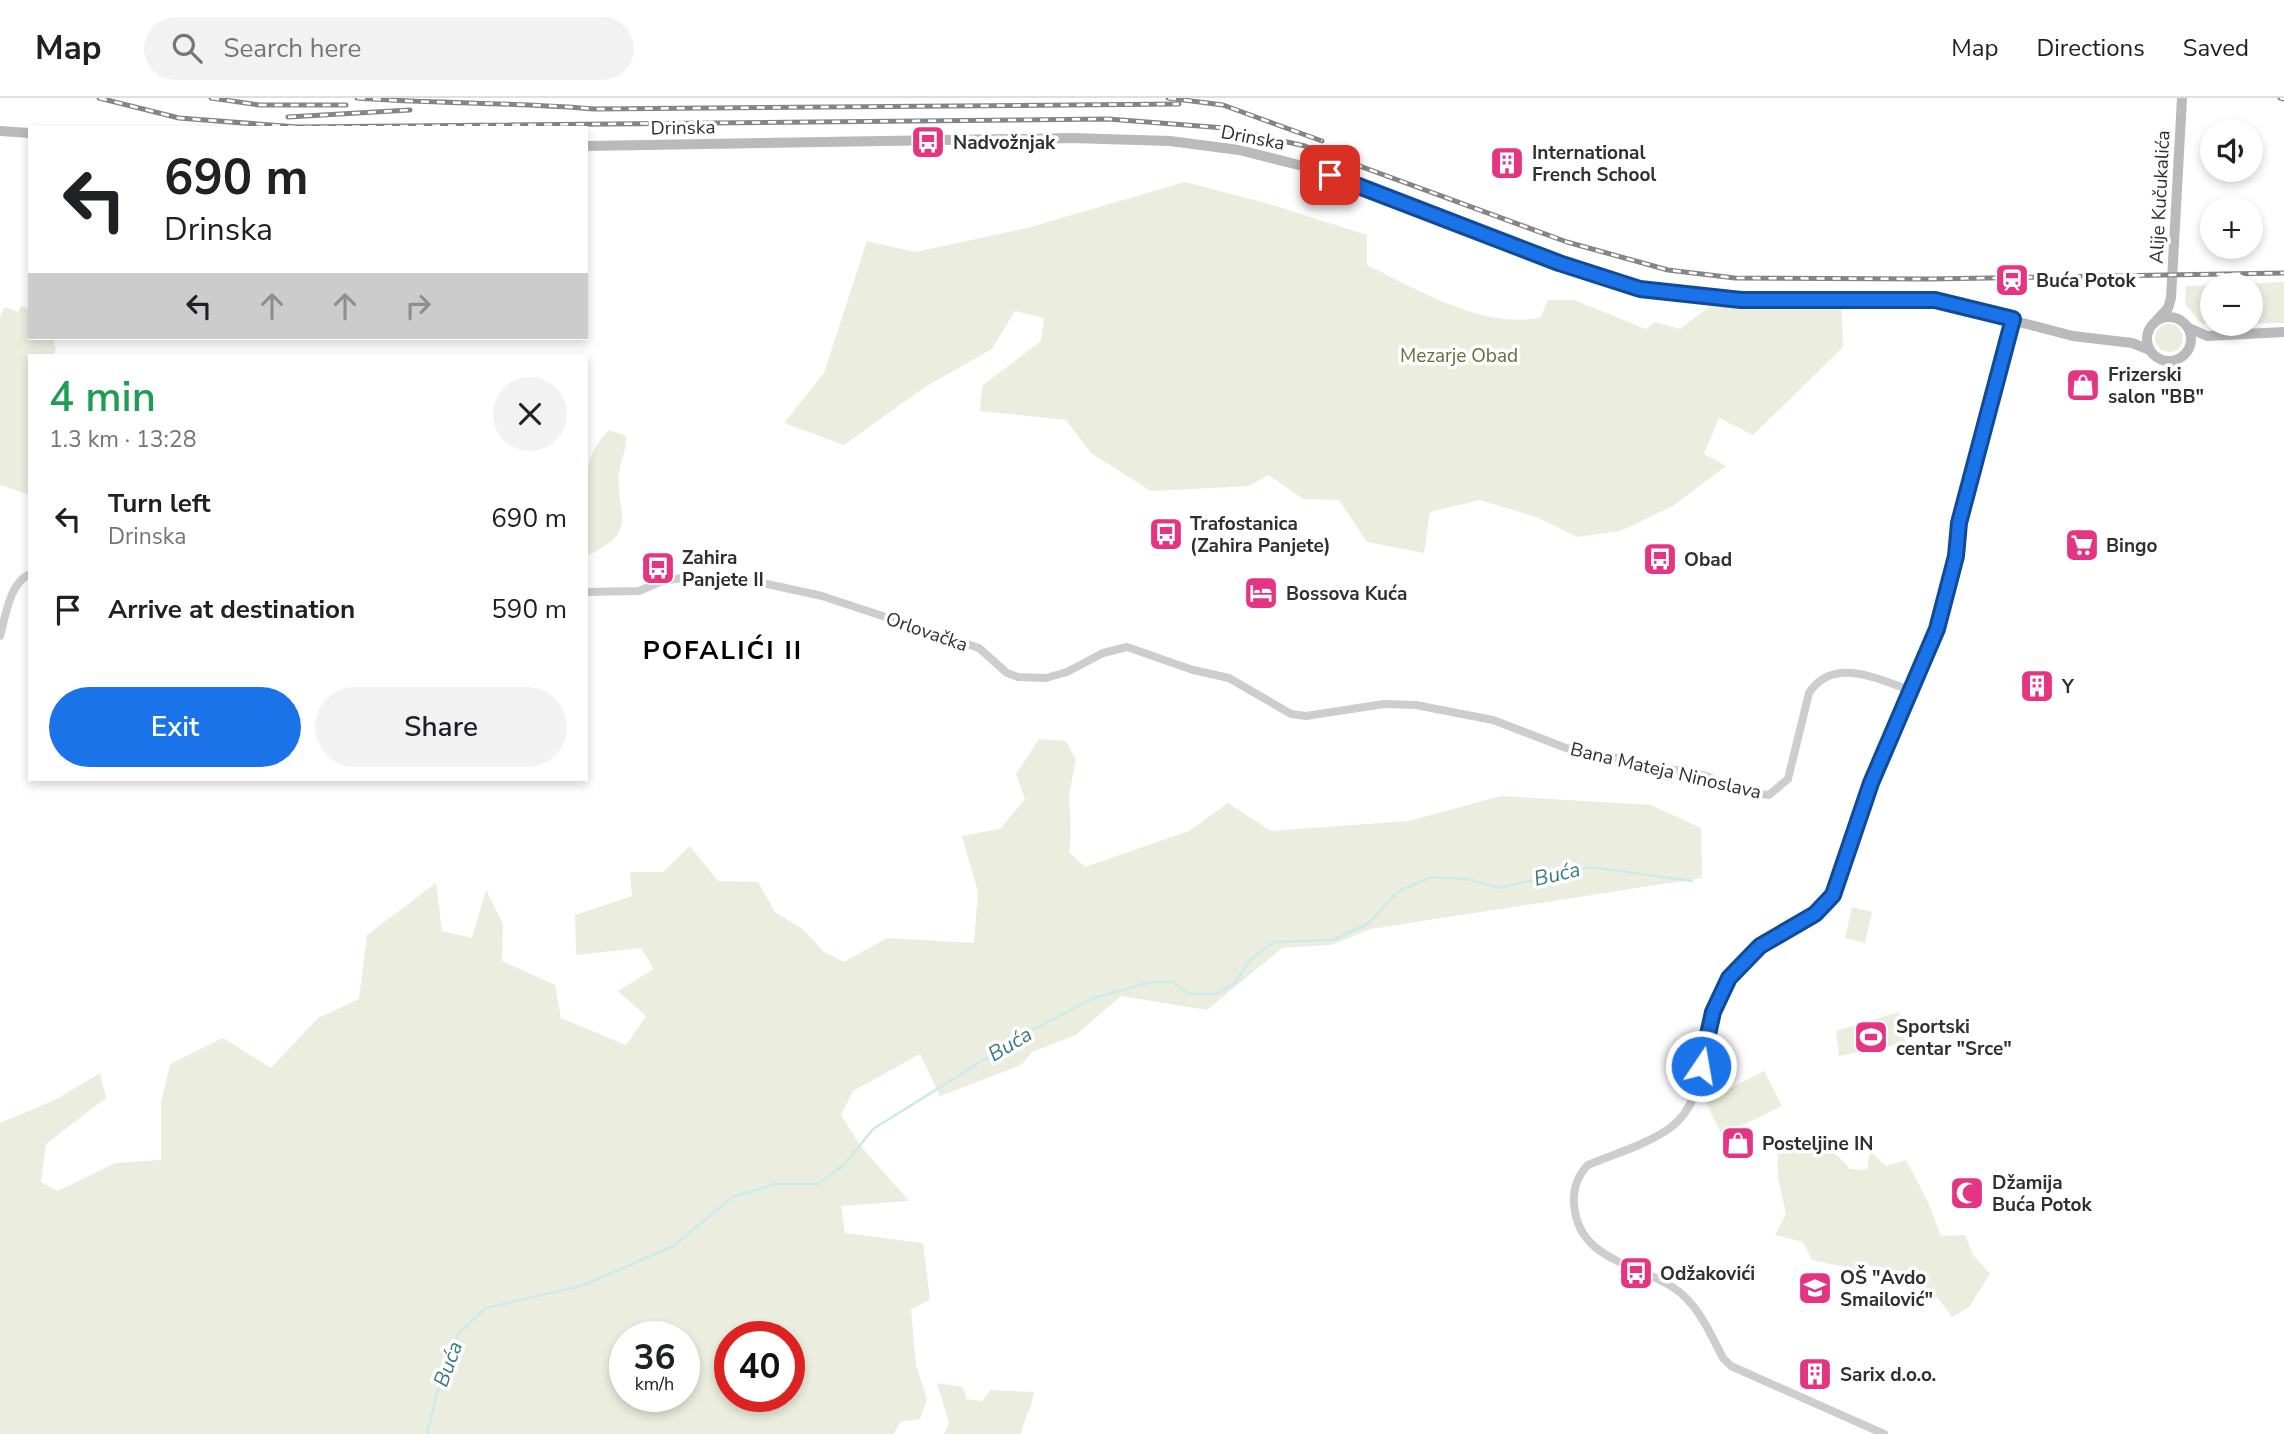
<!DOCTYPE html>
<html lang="en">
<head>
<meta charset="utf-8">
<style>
  :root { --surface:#fff; --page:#f2f2f2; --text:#202124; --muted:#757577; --line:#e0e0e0; --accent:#1a73e8 }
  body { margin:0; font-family:"Nunito Sans",sans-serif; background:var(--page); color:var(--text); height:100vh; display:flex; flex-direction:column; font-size:26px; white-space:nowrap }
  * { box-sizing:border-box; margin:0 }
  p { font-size:23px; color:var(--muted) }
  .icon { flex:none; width:38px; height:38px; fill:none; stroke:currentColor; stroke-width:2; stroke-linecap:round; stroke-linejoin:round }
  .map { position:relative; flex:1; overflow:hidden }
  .drawer { position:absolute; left:28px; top:256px; width:560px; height:427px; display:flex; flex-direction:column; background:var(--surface); border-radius:0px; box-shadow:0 4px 10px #0003 }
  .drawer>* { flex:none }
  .hud { position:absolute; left:28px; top:28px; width:560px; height:214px; border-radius:0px; box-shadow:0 4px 10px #0003; background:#fff; color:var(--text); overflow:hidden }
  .buttons { position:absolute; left:2200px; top:21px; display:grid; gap:14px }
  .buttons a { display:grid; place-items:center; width:63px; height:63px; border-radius:50%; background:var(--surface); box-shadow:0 4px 10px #0003; font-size:35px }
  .speed { position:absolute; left:609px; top:1223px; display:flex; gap:14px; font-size:35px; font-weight:700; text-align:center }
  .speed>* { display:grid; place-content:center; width:91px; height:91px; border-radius:50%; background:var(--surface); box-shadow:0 4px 10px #0003; line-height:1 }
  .speed small { font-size:18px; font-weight:400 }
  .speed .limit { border:10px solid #d22; background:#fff; color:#111 }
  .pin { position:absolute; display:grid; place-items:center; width:60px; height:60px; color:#fff; margin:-30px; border-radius:14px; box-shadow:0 4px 10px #0006 }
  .me { position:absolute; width:77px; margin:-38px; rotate:12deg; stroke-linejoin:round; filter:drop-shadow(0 0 5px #0008) }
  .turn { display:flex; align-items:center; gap:24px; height:147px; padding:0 21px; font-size:32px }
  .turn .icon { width:91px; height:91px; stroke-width:2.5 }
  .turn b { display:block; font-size:49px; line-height:60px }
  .lanes { display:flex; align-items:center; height:66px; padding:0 21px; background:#0003; justify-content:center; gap:35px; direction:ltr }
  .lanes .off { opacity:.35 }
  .round { display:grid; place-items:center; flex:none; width:74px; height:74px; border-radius:37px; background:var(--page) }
  .summary { display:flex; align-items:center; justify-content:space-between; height:119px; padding:0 21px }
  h1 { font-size:42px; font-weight:600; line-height:52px; color:#1e9e55 }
  .primary-button { display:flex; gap:14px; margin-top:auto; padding:14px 21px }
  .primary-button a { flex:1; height:80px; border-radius:42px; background:var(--accent); color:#fff; font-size:28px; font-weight:600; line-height:80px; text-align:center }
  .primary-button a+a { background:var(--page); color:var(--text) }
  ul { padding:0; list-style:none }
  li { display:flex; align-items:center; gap:21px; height:91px; padding:0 21px }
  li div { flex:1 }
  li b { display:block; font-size:26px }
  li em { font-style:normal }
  header { display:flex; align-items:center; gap:42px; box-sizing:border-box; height:98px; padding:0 35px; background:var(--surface); border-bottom:2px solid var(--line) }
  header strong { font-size:33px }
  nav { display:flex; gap:38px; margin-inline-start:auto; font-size:24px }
  .search { width:490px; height:63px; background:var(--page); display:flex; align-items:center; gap:18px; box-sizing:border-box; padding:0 24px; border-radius:38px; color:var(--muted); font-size:26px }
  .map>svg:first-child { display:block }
  .green { fill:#ebedde; fill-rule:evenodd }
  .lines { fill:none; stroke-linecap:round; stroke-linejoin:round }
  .stream { stroke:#caebec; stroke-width:2.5 }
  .tertiary { stroke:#cdcdcd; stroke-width:8 }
  .secondary { stroke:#bababa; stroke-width:10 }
  .rail-casing { stroke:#858585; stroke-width:5 }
  .rail { stroke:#fff; stroke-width:2.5; stroke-dasharray:8; stroke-linecap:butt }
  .route-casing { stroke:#114b97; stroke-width:18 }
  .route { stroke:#1a73e8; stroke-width:12 }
  .labels { text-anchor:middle; stroke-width:7; stroke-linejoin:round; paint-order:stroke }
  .street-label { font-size:19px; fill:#303030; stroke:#fff }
  .poi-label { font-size:19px; font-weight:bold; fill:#303030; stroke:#fff; text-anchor:start }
  .park-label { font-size:19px; fill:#646b3d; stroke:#fff }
  .water-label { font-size:21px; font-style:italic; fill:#377d7f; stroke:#fff }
  .district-label { font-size:26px; font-weight:bold; letter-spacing:2px; fill:#000; stroke:#fff }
</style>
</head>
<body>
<header>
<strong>Map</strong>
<div class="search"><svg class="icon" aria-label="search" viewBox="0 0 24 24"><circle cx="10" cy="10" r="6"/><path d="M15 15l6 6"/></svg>Search here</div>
<nav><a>Map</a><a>Directions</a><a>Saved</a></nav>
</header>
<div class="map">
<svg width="2284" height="1336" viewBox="0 0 2284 1336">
  <rect width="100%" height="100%" fill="#fff"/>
  <g class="green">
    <path d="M 1185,84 L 1266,105 L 1367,137 L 1367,167 C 1419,192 1479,230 1540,220 L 1548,202 L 1574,202 L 1646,231 L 1655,224 L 1680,231 L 1731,192 L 1841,198 L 1843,249 L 1753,337 L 1719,320 L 1704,356 L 1726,368 L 1673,408 L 1620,433 L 1577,439 L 1539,420 L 1480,402 L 1430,414 L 1424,455 L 1367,444 L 1339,402 L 1303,401 L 1269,377 L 1249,388 L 1151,393 L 1091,355 L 1066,322 L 980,313 L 982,288 L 1041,243 L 1044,220 L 1015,213 L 992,251 L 925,289 L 844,347 L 784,325 L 824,275 L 867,143 L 915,154 L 1027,130 Z"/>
    <path d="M 2284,184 L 2284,225 L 2202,226 L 2185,206 L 2186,188 ZM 2212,187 L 2250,187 L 2250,226 L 2212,226 Z"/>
    <polygon points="21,208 30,211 30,240 52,240 56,251 53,257 30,257 30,397 0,387 0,219 5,209 18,214"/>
    <circle cx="2169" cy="240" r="14"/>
    <path d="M 610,332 L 626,338 C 627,351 622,358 620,370 C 612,413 645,432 586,458 C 586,417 575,360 610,332 Z"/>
    <path d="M 1039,641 L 1066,643 L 1076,662 L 1069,697 L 1071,735 L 1069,754 L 1085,769 L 1189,733 L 1228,705 L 1271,733 L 1408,723 L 1501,698 L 1651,707 L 1701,730 L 1702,780 L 1371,831 L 1331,847 L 1282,850 L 1207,912 L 1121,898 L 1076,937 L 1032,954 L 1021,967 L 940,998 L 920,956 L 853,993 L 841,1017 L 859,1046 L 909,1103 L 841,1108 L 845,1135 L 923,1145 L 930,1202 L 911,1211 L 916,1267 L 927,1301 L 920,1321 L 900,1324 L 894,1336 L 0,1336 L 0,1025 L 57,1001 L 100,975 L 106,1000 L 46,1046 L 41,1084 L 58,1093 L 115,1065 L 161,1062 L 161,1004 L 170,966 L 223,940 L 271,970 L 318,920 L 359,901 L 367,837 L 436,785 L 442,833 L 472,840 L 486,792 L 503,826 L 502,863 L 555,887 L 561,920 L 626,947 L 646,918 L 618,893 L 654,871 L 641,850 L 576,857 L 575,817 L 632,798 L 630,774 L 663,774 L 690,748 L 718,783 L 758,784 L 775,814 L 804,832 L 824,854 L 844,864 L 887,840 L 974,845 L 978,794 L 962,738 L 1000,731 L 1025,701 L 1016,676 ZM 625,1239 L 684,1239 L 684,1298 L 625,1298 ZM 730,1239 L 789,1239 L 789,1298 L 730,1298 Z"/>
    <polygon points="1852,809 1872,814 1865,845 1845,840"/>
    <polygon points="1899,914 1905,945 1839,958 1836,933"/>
    <polygon points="1764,973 1782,1008 1722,1037 1705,1003"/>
    <path d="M 1777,1039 C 1809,1039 1829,1045 1850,1071 L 1867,1072 L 1870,1053 L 1886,1068 L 1906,1062 L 1928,1104 L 1941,1138 L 1965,1137 L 1973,1157 L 1990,1176 L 1969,1209 L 1952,1219 L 1938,1200 L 1865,1165 L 1862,1165 L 1860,1172 L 1812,1162 L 1803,1144 L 1775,1137 L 1786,1116 L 1778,1080 Z"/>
    <path d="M 937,1285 L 963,1289 L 966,1301 L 983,1303 L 990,1292 L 1034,1294 C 1032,1310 1024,1320 1021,1336 L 944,1336 L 949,1325 Z"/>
  </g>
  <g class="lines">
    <polyline class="stream" points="427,1336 444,1268 459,1235 486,1210 584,1187 673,1148 733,1099 775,1086 818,1086 844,1067 873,1031 1032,932 1094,900 1151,884 1173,884 1189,896 1215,896 1235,885 1249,863 1274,844 1332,842 1368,826 1397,794 1431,779 1467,781 1499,790 1590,769 1692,783"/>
    <g class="tertiary">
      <path d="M 586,494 L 639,493 L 662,483 L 682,480 L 767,486 L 822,498 L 979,550 L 1007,575 L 1018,579 L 1046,580 L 1067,574 L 1103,555 L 1127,549 L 1193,572 L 1229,580 L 1291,616 L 1306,618 L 1384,606 L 1416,607 L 1493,622 L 1566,650 L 1706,678 L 1745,694 L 1769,697 L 1788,681 L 1809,595 C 1833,558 1877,581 1910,592"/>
      <path d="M 0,538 C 6,518 9,485 30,476"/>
      <path d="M 1884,1336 L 1731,1268 L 1723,1260 C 1710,1235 1698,1206 1674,1190 C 1637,1165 1578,1163 1574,1106 C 1573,1090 1577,1078 1588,1067 C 1614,1056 1646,1047 1670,1030 C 1713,999 1699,924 1729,880 C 1754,842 1804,834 1831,799 C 1846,780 1847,751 1855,729 C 1892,626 1948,536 1959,425 L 2013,221"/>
    </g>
    <g class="secondary">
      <polyline points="0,33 30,35"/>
      <polyline points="586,48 1071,40 1170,43 1239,52 1307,69 1559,165 1640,191 1741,202 1935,202 2073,238 2132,245 2150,252"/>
      <circle cx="2169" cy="241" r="22"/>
      <polyline points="2157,222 2168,210 2171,200 2182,0"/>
      <polyline points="2189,230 2207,238 2284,234"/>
    </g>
    <g class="rail-casing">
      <g id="rail">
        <polyline points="99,0 179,20 297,29 1108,21 1225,30 1305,48 1567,144 1668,172 1735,180 1928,181 2284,175"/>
        <polyline points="211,0 259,7 346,7"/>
        <path d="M 357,0 C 436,6 516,4 595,11 L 1179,6"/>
        <polyline points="1168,0 1223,7 1322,43"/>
        <polyline points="2280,0 2284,1"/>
        <polyline points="288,19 410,12"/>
      </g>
    </g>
    <use href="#rail" class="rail"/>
  </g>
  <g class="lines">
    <g class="route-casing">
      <polyline id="route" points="1330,77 1559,165 1640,191 1741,202 1935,202 2013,221 1959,425 1956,458 1937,531 1871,685 1833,797 1815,816 1760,848 1729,880 1713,914 1701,968"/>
    </g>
    <use href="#route" class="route"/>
  </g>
  <defs>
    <g id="bus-square" transform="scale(1.75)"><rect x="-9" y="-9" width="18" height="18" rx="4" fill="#e43482" stroke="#fff"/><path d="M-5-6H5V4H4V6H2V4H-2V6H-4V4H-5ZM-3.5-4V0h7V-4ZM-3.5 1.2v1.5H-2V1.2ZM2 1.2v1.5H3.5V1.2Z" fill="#fff"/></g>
    <g id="building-square" transform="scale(1.75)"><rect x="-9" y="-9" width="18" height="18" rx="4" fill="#e43482" stroke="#fff"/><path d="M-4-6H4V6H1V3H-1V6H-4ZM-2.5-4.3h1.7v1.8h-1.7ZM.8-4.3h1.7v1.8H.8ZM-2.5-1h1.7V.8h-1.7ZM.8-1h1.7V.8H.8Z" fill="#fff"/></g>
    <g id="station-square" transform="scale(1.75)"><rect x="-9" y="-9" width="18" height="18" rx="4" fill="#e43482" stroke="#fff"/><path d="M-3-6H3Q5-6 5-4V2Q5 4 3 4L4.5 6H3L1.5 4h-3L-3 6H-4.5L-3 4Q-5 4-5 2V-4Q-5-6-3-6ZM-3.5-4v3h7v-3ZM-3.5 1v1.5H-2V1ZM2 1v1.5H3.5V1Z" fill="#fff"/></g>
    <g id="shop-square" transform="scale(1.75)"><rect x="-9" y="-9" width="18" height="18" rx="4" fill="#e43482" stroke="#fff"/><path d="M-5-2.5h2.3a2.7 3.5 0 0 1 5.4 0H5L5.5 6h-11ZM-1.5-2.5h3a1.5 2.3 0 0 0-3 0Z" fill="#fff"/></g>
    <g id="supermarket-square" transform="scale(1.75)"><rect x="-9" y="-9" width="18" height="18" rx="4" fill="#e43482" stroke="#fff"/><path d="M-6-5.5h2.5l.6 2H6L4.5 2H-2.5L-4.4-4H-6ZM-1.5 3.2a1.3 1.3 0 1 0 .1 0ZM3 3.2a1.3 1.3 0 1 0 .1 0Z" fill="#fff"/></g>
    <g id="hotel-square" transform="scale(1.75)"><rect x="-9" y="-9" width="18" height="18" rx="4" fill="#e43482" stroke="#fff"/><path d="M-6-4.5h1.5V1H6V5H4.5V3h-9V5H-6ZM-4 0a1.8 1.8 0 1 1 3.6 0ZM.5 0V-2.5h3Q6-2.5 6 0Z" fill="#fff"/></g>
    <g id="stadium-square" transform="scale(1.75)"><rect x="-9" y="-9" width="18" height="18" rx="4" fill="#e43482" stroke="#fff"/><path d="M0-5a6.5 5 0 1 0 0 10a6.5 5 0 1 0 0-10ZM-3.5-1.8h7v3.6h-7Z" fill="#fff"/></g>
    <g id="mosque-square" transform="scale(1.75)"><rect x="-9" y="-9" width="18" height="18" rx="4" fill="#e43482" stroke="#fff"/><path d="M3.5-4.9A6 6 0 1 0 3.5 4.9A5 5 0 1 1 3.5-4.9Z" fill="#fff"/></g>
    <g id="school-square" transform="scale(1.75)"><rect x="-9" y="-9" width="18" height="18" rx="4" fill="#e43482" stroke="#fff"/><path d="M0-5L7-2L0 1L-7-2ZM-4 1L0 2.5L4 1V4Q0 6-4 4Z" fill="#fff"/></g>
  </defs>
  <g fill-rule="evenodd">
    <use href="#bus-square" x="928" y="44"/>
    <use href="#building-square" x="1507" y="65"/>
    <use href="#station-square" x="2012" y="182"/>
    <use href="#shop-square" x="2083" y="287"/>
    <use href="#bus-square" x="1166" y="436"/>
    <use href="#supermarket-square" x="2082" y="447"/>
    <use href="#bus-square" x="1660" y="461"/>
    <use href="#bus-square" x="658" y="470"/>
    <use href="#hotel-square" x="1261" y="495"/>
    <use href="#building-square" x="2037" y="588"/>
    <use href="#stadium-square" x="1871" y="939"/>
    <use href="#shop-square" x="1738" y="1045"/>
    <use href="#mosque-square" x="1967" y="1095"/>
    <use href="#bus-square" x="1636" y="1175"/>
    <use href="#school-square" x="1815" y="1190"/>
    <use href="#building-square" x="1815" y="1276"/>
  </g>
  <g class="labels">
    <g class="street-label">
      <text transform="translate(683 29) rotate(-1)" y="7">Drinska</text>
      <text transform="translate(1253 39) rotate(11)" y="7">Drinska</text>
      <text transform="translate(2159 99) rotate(-87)" y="7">Alije Kučukalića</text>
      <text transform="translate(927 533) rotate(19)" y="7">Orlovačka</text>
      <text transform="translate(1666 672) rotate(13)" y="7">Bana Mateja Ninoslava</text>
    </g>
    <g class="poi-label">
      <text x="953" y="51">Nadvožnjak</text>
      <text x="1532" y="61">International<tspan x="1532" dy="22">French School</tspan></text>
      <text x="2036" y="189">Buća Potok</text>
      <text x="2108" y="283">Frizerski<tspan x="2108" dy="22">salon "BB"</tspan></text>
      <text x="1190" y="432">Trafostanica<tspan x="1190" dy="22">(Zahira Panjete)</tspan></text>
      <text x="2106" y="454">Bingo</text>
      <text x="682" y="466">Zahira<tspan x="682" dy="22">Panjete II</tspan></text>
      <text x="1684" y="468">Obad</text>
      <text x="1286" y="502">Bossova Kuća</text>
      <text x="2062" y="595">Y</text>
      <text x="1896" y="935">Sportski<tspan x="1896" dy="22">centar "Srce"</tspan></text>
      <text x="1762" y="1052">Posteljine IN</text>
      <text x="1992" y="1091">Džamija<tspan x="1992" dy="22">Buća Potok</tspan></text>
      <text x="1660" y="1182">Odžakovići</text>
      <text x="1840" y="1186">OŠ "Avdo<tspan x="1840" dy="22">Smailović"</tspan></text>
      <text x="1840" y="1283">Sarix d.o.o.</text>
    </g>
    <g class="park-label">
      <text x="1459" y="264">Mezarje Obad</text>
    </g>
    <g class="water-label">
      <text transform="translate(1557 776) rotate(-13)" y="7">Buća</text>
      <text transform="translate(1010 946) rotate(-31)" y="7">Buća</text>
      <text transform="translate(448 1266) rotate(-70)" y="7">Buća</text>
    </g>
    <g class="district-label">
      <text x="723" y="561">POFALIĆI II</text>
    </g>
  </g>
</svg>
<div class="buttons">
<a><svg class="icon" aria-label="sound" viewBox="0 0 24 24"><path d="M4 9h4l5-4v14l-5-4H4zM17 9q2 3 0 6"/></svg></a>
<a>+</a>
<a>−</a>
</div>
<div class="speed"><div>36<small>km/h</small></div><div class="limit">40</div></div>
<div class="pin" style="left:1330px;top:77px;background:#d93025"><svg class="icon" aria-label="arrive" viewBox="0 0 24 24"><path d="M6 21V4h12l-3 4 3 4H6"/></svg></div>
<svg class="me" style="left:1701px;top:968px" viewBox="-20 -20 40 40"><circle r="17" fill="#1a73e8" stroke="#fff" stroke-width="3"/><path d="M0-11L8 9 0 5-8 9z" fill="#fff"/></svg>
<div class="hud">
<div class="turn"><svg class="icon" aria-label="left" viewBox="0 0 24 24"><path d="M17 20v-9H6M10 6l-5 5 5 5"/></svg><div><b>690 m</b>Drinska</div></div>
<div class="lanes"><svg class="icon" aria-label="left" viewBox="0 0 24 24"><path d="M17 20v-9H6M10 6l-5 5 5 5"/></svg><svg class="icon off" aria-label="ahead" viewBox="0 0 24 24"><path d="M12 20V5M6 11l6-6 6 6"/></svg><svg class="icon off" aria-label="ahead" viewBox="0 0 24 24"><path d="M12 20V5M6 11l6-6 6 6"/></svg><svg class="icon off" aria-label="right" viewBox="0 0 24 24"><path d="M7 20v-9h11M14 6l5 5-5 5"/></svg></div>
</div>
<section class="drawer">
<div class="summary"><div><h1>4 min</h1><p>1.3 km · 13:28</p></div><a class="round"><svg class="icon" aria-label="close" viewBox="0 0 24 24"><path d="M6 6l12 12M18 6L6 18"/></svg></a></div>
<ul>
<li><svg class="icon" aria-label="left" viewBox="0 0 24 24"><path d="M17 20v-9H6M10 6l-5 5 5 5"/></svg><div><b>Turn left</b><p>Drinska</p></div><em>690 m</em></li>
<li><svg class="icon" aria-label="arrive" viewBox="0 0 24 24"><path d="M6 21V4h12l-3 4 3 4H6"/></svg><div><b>Arrive at destination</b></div><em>590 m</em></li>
</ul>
<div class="primary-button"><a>Exit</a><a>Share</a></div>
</section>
</div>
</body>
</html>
